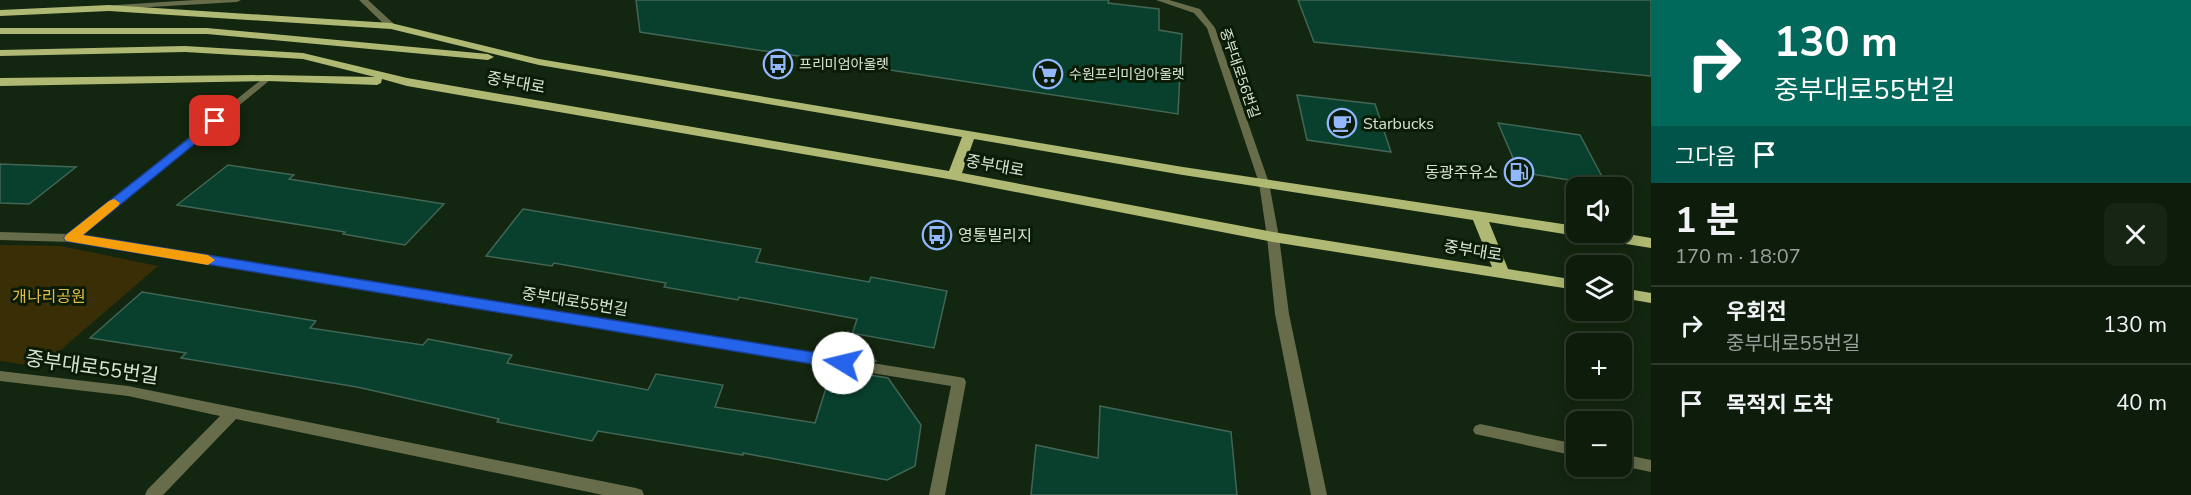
<!DOCTYPE html>
<html lang="ko">
<head>
<meta charset="utf-8">
<style>
  :root { --surface:#0e1c0b; --page:#172514; --text:#f1f3f6; --muted:#9ba19d; --line:#2e3a2c }
  body { margin:0; font-family:"Nunito Sans","Noto Sans KR",sans-serif; background:var(--page); color:var(--text); height:100vh; display:flex; flex-direction:column; font-size:22px; white-space:nowrap }
  * { box-sizing:border-box; margin:0 }
  p { font-size:20px; color:var(--muted) }
  .icon { flex:none; width:33px; height:33px; fill:none; stroke:currentColor; stroke-width:2; stroke-linecap:round; stroke-linejoin:round }
  .map { position:relative; flex:1; overflow:hidden }
  .drawer { display:flex; flex-direction:column; background:var(--surface); width:540px }
  .drawer>* { flex:none }
  .guide { background:#00695c; color:#fff; overflow:hidden }
  .fabs { position:absolute; left:1566px; top:177px; display:grid; gap:12px }
  .fabs a { display:grid; place-items:center; width:66px; height:66px; border-radius:12px; background:var(--surface); box-shadow:0 3px 15px #0003,0 0 0 2px var(--line); font-size:30px }
  .pin { position:absolute; display:grid; place-items:center; width:51px; height:51px; color:#fff; margin:-26px; border-radius:12px; box-shadow:0 3px 9px #0006 }
  .me { position:absolute; width:66px; margin:-33px; rotate:279deg; stroke-linejoin:round; filter:drop-shadow(0 0 4px #0008) }
  .turn { display:flex; align-items:center; gap:21px; height:126px; padding:0 24px; font-size:27px }
  .turn .icon { width:78px; height:78px; stroke-width:2.5 }
  .turn b { display:block; font-size:42px; line-height:51px }
  .then { display:flex; align-items:center; height:57px; padding:0 24px; background:#0003; gap:12px; font-size:22px }
  .round { display:grid; place-items:center; flex:none; width:63px; height:63px; border-radius:12px; background:var(--page) }
  .summary { display:flex; align-items:center; justify-content:space-between; height:102px; padding:0 24px }
  h1 { font-size:36px; font-weight:700; line-height:45px }
  ul { padding:0; list-style:none }
  li { display:flex; align-items:center; gap:18px; height:78px; padding:0 24px; border-top:2px solid var(--line) }
  li div { flex:1 }
  li b { display:block; font-size:22px }
  li em { font-style:normal }
  main { display:flex; flex:1; min-height:0 }
  .map>svg:first-child { display:block }
  .green { fill:#3a2e06 }
  .building { fill:#08402d; stroke:#426555; stroke-width:1.5 }
  .lines { fill:none; stroke-linecap:round; stroke-linejoin:round }
  .service { fill:#676c4b; fill-rule:evenodd }
  .minor { fill:#676c4b; fill-rule:evenodd }
  .tertiary { fill:#676c4b; fill-rule:evenodd }
  .primary { fill:#afb973; fill-rule:evenodd }
  .route { fill:#2563eb; stroke:#184099; stroke-width:1.5 }
  .slow { fill:#f59e0b }
  .labels { text-anchor:middle; stroke-width:6; stroke-linejoin:round; paint-order:stroke }
  .far-poi-label { font-size:14px; fill:#d7e3d4; stroke:#0a1c06; text-anchor:start }
  .far-street-label { font-size:14px; fill:#d7e3d4; stroke:#0a1c06 }
  .street-label { font-size:16px; fill:#d7e3d4; stroke:#0a1c06 }
  .poi-label { font-size:16px; fill:#d7e3d4; stroke:#0a1c06; text-anchor:start }
  .park-label { font-size:16px; fill:#e2bb45; stroke:#0a1c06 }
  .near-street-label { font-size:20px; fill:#d7e3d4; stroke:#0a1c06 }
</style>
</head>
<body>
<main>
<div class="map">
<svg width="1651" height="495" viewBox="0 0 1651 495">
  <rect width="100%" height="100%" fill="#13260f"/>
  <polygon class="green" points="0,245 61,246 158,266 41,367 0,361"/>
  <g class="building">
    <polygon points="636,0 1109,0 1108,3 1159,9 1159,30 1182,34 1178,114 640,32"/>
    <polygon points="1298,0 1651,0 1651,76 1314,42"/>
    <polygon points="1297,95 1375,104 1391,152 1307,140"/>
    <polygon points="1498,123 1580,135 1607,186 1519,172"/>
    <polygon points="0,164 76,167 29,204 0,203"/>
    <polygon points="228,165 294,175 289,179 444,204 405,245 343,234 345,232 177,205"/>
    <polygon points="523,209 761,249 756,262 869,282 871,277 947,291 934,348 857,334 876,361 845,356 857,319 739,297 738,300 664,287 666,283 554,263 552,266 486,256"/>
    <polygon points="142,292 316,321 310,328 423,345 428,339 512,355 507,363 648,390 656,374 723,385 715,407 815,423 826,388 834,389 840,370 888,378 921,425 915,466 887,480 743,453 743,455 598,431 592,441 497,422 499,419 357,387 181,358 186,353 90,338"/>
    <polygon points="1100,406 1231,432 1237,495 1031,495 1036,445 1098,458"/>
  </g>
  <g class="lines">
    <g class="service">
      <polygon points="0,371 128,386 636,488 642,490 644,495 603,495 236,419 163,495 145,495 147,490 220,416 128,396 0,381"/>
      <polygon points="1480,424 1576,444 1576,456 1475,434 1473,430 1475,426"/>
      <polygon points="1622,454 1651,460 1651,472 1622,466"/>
    </g>
    <g class="minor">
      <polygon points="1156,0 1169,0 1200,9 1215,28 1269,183 1279,237 1289,314 1327,495 1311,495 1275,314 1267,237 1259,183 1207,28 1194,13"/>
      <polygon points="267,75 270,76 270,80 81,236 959,377 964,378 966,382 945,495 929,495 951,386 71,242 0,240 0,232 68,234"/>
    </g>
    <g class="tertiary">
      <polygon points="195,0 241,0 237,2 116,9 112,7 116,5"/>
      <polygon points="359,0 368,0 394,24 394,28 388,28"/>
    </g>
    <g class="primary">
      <path d="M 109,5 L 391,23 L 539,59 L 1183,167 L 1576,226 L 1576,232 L 1616,232 L 1651,238 L 1651,248 L 1489,222 L 1508,269 L 1576,280 L 1576,290 L 1273,242 L 954,180 L 407,86 L 382,79 L 381,83 L 377,85 L 267,81 L 0,86 L 0,78 L 267,75 L 375,77 L 303,59 L 185,52 L 0,56 L 0,50 L 185,46 L 303,53 L 407,78 L 949,171 L 962,137 L 539,65 L 391,29 L 109,11 L 0,16 L 0,10 ZM 974,139 L 1183,175 L 1473,220 L 1492,267 L 1273,232 L 962,173 Z"/>
      <polygon points="0,28 207,28 488,54 494,57 488,60 207,34 0,34"/>
      <polygon points="1622,288 1651,293 1651,303 1622,298"/>
    </g>
  </g>
  <polygon class="route" points="215,118 220,121 219,124 83,235 843,357 848,359 850,363 848,367 843,369 66,241 64,238 66,235"/>
  <polygon class="slow" points="114,199 120,203 118,206 83,235 208,255 215,260 208,265 66,241 64,238 66,235 109,201"/>
  <defs>
    <g id="bus-ring" transform="scale(1.5)"><circle r="9.5" fill="#0a1c06" stroke="#93b7fd" stroke-width="1.5"/><path d="M-5-6H5V4H4V6H2V4H-2V6H-4V4H-5ZM-3.5-4V0h7V-4ZM-3.5 1.2v1.5H-2V1.2ZM2 1.2v1.5H3.5V1.2Z" fill="#93b7fd"/></g>
    <g id="supermarket-ring" transform="scale(1.5)"><circle r="9.5" fill="#0a1c06" stroke="#93b7fd" stroke-width="1.5"/><path d="M-6-5.5h2.5l.6 2H6L4.5 2H-2.5L-4.4-4H-6ZM-1.5 3.2a1.3 1.3 0 1 0 .1 0ZM3 3.2a1.3 1.3 0 1 0 .1 0Z" fill="#93b7fd"/></g>
    <g id="cafe-ring" transform="scale(1.5)"><circle r="9.5" fill="#0a1c06" stroke="#93b7fd" stroke-width="1.5"/><path d="M-5.5-4.5H6V0H3Q3 3.5 0 3.5H-2.5Q-5.5 3.5-5.5 0ZM3-3.2v2h1.7v-2ZM-6 4.5H4V6H-6Z" fill="#93b7fd"/></g>
    <g id="fuel-ring" transform="scale(1.5)"><circle r="9.5" fill="#0a1c06" stroke="#93b7fd" stroke-width="1.5"/><path d="M-5.5-6h7V0h2V4h1.3V-2.5L3-4.5l.8-.8L6-3V5H2.5V1h-1V6h-7ZM-4.2-4.7v3.2H.2V-4.7Z" fill="#93b7fd"/></g>
  </defs>
  <g fill-rule="evenodd">
    <use href="#bus-ring" x="778" y="64"/>
    <use href="#supermarket-ring" x="1048" y="74"/>
    <use href="#cafe-ring" x="1342" y="123"/>
    <use href="#fuel-ring" x="1519" y="172"/>
    <use href="#bus-ring" x="937" y="235"/>
  </g>
  <g class="labels">
    <g class="far-poi-label">
      <text x="799" y="69">프리미엄아울렛</text>
      <text x="1069" y="79">수원프리미엄아울렛</text>
    </g>
    <g class="far-street-label">
      <text transform="translate(1240 73) rotate(71)" y="5">중부대로56번길</text>
    </g>
    <g class="street-label">
      <text transform="translate(516 82) rotate(10)" y="6">중부대로</text>
      <text transform="translate(995 165) rotate(10)" y="6">중부대로</text>
      <text transform="translate(1473 250) rotate(9)" y="6">중부대로</text>
      <text transform="translate(575 301) rotate(9)" y="6">중부대로55번길</text>
    </g>
    <g class="poi-label">
      <text x="1363" y="129">Starbucks</text>
      <text x="1498" y="178" text-anchor="end">동광주유소</text>
      <text x="958" y="241">영통빌리지</text>
    </g>
    <g class="park-label">
      <text x="49" y="302">개나리공원</text>
    </g>
    <g class="near-street-label">
      <text transform="translate(92 367) rotate(8)" y="7">중부대로55번길</text>
    </g>
  </g>
</svg>
<div class="fabs">
<a><svg class="icon" aria-label="sound" viewBox="0 0 24 24"><path d="M4 9h4l5-4v14l-5-4H4zM17 9q2 3 0 6"/></svg></a>
<a><svg class="icon" aria-label="layers" viewBox="0 0 24 24"><path d="M12 4l9 5-9 5-9-5zM3 14l9 5 9-5"/></svg></a>
<a>+</a>
<a>−</a>
</div>
<div class="pin" style="left:215px;top:121px;background:#d93025"><svg class="icon" aria-label="arrive" viewBox="0 0 24 24"><path d="M6 21V4h12l-3 4 3 4H6"/></svg></div>
<svg class="me" style="left:843px;top:363px" viewBox="-20 -20 40 40"><circle r="19" fill="#fff"/><path d="M0-13L10 11 0 6-10 11z" fill="#2563eb"/></svg>
</div>
<section class="drawer">
<div class="guide">
<div class="turn"><svg class="icon" aria-label="right" viewBox="0 0 24 24"><path d="M7 20v-9h11M14 6l5 5-5 5"/></svg><div><b>130 m</b>중부대로55번길</div></div>
<div class="then">그다음<svg class="icon" aria-label="arrive" viewBox="0 0 24 24"><path d="M6 21V4h12l-3 4 3 4H6"/></svg></div>
</div>
<div class="summary"><div><h1>1 분</h1><p>170 m · 18:07</p></div><a class="round"><svg class="icon" aria-label="close" viewBox="0 0 24 24"><path d="M6 6l12 12M18 6L6 18"/></svg></a></div>
<ul>
<li><svg class="icon" aria-label="right" viewBox="0 0 24 24"><path d="M7 20v-9h11M14 6l5 5-5 5"/></svg><div><b>우회전</b><p>중부대로55번길</p></div><em>130 m</em></li>
<li><svg class="icon" aria-label="arrive" viewBox="0 0 24 24"><path d="M6 21V4h12l-3 4 3 4H6"/></svg><div><b>목적지 도착</b></div><em>40 m</em></li>
</ul>
</section>
</main>
</body>
</html>
